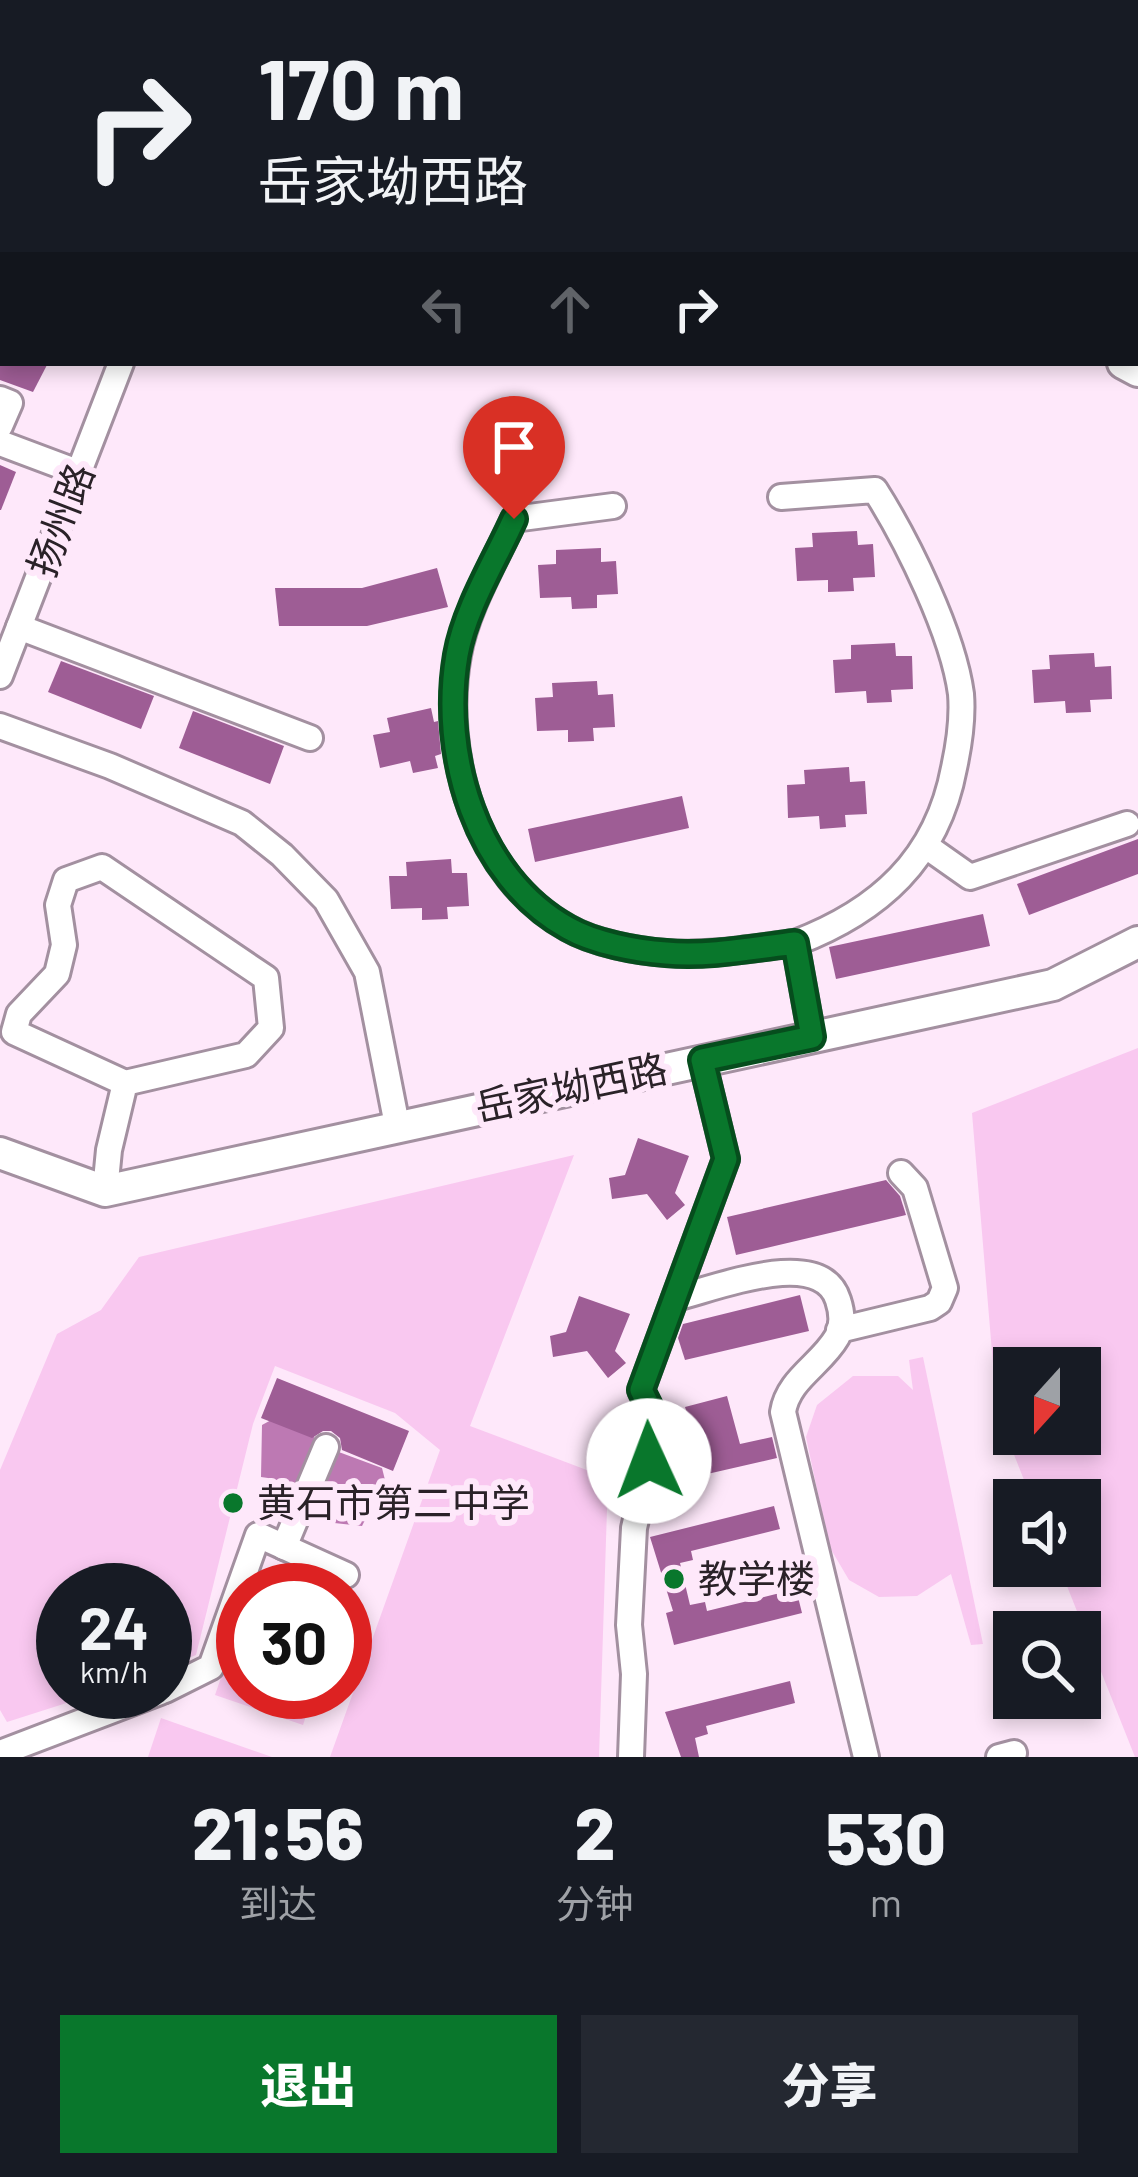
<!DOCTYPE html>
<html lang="zh">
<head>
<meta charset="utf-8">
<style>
  :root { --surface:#171b24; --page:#242831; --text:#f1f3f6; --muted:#9ea1a6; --accent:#09772c }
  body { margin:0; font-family:Barlow,"Noto Sans SC",sans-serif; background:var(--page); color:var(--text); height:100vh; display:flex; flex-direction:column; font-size:45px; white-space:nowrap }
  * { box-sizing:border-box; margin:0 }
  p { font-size:39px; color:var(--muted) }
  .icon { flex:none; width:66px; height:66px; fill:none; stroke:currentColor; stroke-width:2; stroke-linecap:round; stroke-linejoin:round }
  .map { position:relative; height:1757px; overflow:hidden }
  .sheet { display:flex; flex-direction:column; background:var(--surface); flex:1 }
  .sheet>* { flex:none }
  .hud { position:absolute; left:0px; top:0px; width:1140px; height:366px; box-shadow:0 6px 18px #0003; background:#171b24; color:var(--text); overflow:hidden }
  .needle { width:78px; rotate:201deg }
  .buttons { position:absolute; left:993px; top:1347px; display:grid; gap:24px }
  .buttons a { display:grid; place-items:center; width:108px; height:108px; border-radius:0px; background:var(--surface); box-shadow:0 6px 18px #0003; font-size:60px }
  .speed { position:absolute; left:36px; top:1563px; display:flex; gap:24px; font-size:60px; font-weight:700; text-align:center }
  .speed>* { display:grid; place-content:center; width:156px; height:156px; border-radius:50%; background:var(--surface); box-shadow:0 6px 18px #0003; line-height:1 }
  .speed small { font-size:30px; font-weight:400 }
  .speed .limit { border:18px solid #d22; background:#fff; color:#111 }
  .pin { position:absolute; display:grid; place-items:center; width:102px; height:102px; color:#fff; margin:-123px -51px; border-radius:50% 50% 50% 0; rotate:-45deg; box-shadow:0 0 12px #0007 }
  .pin .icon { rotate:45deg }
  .me { position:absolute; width:132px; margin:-66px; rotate:358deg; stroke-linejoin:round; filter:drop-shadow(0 0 9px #0008) }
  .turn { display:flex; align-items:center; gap:42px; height:252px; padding:0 60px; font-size:54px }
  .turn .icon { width:156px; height:156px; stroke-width:2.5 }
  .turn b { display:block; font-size:84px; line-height:102px }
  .lanes { display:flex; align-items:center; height:114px; padding:0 60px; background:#0003; justify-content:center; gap:60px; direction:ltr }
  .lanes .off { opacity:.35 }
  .eta { display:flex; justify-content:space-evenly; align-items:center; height:204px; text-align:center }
  .eta b { font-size:72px; font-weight:800; line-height:84px }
  .button { display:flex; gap:24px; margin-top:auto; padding:24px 60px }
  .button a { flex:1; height:138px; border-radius:0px; background:var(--accent); color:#fff; font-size:48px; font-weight:800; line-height:138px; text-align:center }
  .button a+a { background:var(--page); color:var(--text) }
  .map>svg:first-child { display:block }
  .green { fill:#f9c8f0; fill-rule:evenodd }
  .water { fill:#bd79b3 }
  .building { fill:#9e5d95 }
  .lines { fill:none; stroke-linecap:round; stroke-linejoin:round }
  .minor-casing { stroke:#a390a0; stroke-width:30 }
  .major-casing { stroke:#a390a0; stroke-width:36 }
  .minor { stroke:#fff; stroke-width:24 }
  .major { stroke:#fff; stroke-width:30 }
  .route-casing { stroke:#064d1d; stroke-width:30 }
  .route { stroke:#09772c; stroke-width:21 }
  .poi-dot { fill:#09772c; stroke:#fee8fa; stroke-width:4.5 }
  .labels { text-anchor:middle; stroke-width:12; stroke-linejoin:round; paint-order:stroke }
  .street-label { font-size:39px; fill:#2a2228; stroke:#fee8fa }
  .poi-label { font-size:39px; fill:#2a2228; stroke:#fee8fa; text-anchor:start }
</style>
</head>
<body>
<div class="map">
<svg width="1138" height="1757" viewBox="0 0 1138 1757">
  <rect width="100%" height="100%" fill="#fee8fa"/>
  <g class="green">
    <path d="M 1138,1048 L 1138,1757 L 1135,1757 L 1059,1566 L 1080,1566 L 1080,1500 L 1032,1500 L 997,1412 L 972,1113 ZM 1080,1368 L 1080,1434 L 1014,1434 L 1014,1368 Z"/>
    <polygon points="574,1155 470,1426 608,1478 599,1757 330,1757 440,1450 395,1413 275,1366 253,1424 196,1655 165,1667 165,1590 63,1590 63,1692 101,1692 7,1722 0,1710 0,1470 57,1334 101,1310 139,1257"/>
    <polygon points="923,1357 983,1644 971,1645 951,1574 917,1596 879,1597 849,1580 829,1546 806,1437 817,1405 853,1376 898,1376 913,1390 909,1360"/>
    <polygon points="259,1568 322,1590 251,1590"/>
    <polygon points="243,1614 243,1692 314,1692 303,1725 215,1695"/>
    <polygon points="161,1718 272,1757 148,1757"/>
  </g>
  <g class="water">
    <polygon points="273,1419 314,1435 316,1449 287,1515 281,1511 282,1492 274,1488 268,1478 261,1477 262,1425"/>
    <polygon points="336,1451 382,1468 385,1480 362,1526 325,1522 311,1510"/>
  </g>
  <g class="building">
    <polygon points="0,363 48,363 33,392 0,380"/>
    <polygon points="0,465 16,472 1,510 0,510"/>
    <polygon points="857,531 858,545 873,544 875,577 853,578 854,591 828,592 828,580 797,581 795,548 813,547 812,533"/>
    <polygon points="601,548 601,562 616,561 618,594 597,595 597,608 572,609 571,597 540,598 538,565 556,564 556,550"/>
    <polygon points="437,568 448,607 367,626 279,626 275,588 362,588"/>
    <polygon points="895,643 896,656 912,656 913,689 891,690 892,702 867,703 866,691 835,693 833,660 851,659 851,645"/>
    <polygon points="1094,653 1095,667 1111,666 1112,699 1090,700 1091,712 1066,713 1065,701 1034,703 1032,670 1050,669 1049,655"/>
    <polygon points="61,661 154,696 141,729 48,692"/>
    <polygon points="597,681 598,695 613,694 615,727 593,728 594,741 568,742 568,730 537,731 535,698 553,697 552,683"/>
    <polygon points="431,708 434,722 438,721 441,754 435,756 438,768 413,773 410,761 380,768 373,735 390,732 387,718"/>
    <polygon points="193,711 284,746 270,784 179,748"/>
    <polygon points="849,767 850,782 865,781 867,814 845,815 846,827 820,829 819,816 788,818 787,785 805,784 804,770"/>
    <polygon points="682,796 689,828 535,862 528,829"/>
    <polygon points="1138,839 1138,874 1029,915 1017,884"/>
    <polygon points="451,859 452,873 467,873 469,906 447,907 448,919 422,920 422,908 391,909 389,876 407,876 406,862"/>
    <polygon points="983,914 990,946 836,979 829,947"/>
    <polygon points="638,1138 689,1156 675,1193 685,1205 667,1220 647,1194 612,1199 609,1178 625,1175"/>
    <polygon points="886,1180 900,1196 906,1215 736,1255 727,1217"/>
    <polygon points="800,1295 809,1331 685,1360 678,1338 683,1324"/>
    <polygon points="579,1296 630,1314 615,1351 626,1363 608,1378 587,1351 553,1357 550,1336 566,1332"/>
    <polygon points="277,1378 409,1431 393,1471 342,1450 340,1438 331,1431 323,1431 312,1438 261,1418"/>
    <polygon points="727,1396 740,1444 772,1437 777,1458 668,1483 666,1462 682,1459 677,1423 689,1420 685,1407"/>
    <polygon points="774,1506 780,1529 691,1551 693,1560 680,1563 690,1605 705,1602 707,1611 796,1589 802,1613 674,1645 666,1613 673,1611 650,1537"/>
    <polygon points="790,1681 795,1703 706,1726 708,1734 695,1738 699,1757 681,1757 665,1712"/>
  </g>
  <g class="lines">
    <g class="minor-casing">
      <g id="minor">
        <polyline points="0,399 10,403 0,426"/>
        <polyline points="0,443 80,473"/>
        <path d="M 781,497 L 875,490 C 908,542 953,634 961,694 C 963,719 959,745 954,768 C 937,859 879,911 795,943"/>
        <path d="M 613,506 L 514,519 C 495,561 466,609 458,655 C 440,754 476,878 568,928 C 594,943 637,951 666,953 C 708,956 754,948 795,943 L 812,1037"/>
        <polyline points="19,627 310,738"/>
        <polyline points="0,676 121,363"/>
        <polyline points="0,726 110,766 242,823 282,855 326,900 367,972 397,1125"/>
        <polyline points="926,846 970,877 1127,824"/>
        <polyline points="105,1191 109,1150 125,1083 246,1055 271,1028 266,978 102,867 66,880 58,905 64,945 57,974 19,1014 14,1032 125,1083"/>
        <path d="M 675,1298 C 714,1289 821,1245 838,1300 C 842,1312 843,1326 837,1337 C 821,1365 788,1379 783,1412 L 866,1757"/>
        <polyline points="839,1330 930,1308 939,1302 945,1288 915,1188 901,1173"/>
        <polyline points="284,1547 326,1447"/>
        <polyline points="165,1690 211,1667 258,1535 346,1575"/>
        <polyline points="0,1753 160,1692"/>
        <polyline points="631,1757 634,1674 629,1625 634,1528 657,1428 641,1390 726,1159 702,1060"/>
        <polyline points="999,1757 1014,1753"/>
      </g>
    </g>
    <g class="major-casing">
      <g id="major">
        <polyline points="0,212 3,213"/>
        <polyline points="0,235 3,235"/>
        <polyline points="1137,341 1138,341"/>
        <polyline points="1123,363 1138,371"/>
        <polyline points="0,1153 105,1191 1053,985 1138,942"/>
      </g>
    </g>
    <use href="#minor" class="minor"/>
    <use href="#major" class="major"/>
  </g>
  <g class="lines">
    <g class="route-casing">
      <path id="route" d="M 514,519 C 495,561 465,609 457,655 C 440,754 476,877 568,928 C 594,943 637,951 666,953 C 708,957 754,948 795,943 L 812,1037 L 702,1060 L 726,1159 L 641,1390 L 656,1420 L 649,1461"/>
    </g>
    <use href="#route" class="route"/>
  </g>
  <g class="poi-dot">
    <circle cx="233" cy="1503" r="12"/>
    <circle cx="674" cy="1579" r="12"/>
  </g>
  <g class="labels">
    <g class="street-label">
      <text transform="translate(61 520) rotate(-69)" y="14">扬州路</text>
      <text transform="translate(571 1088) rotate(-12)" y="14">岳家坳西路</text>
    </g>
    <g class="poi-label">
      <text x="257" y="1517">黄石市第二中学</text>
      <text x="698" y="1593">教学楼</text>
    </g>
  </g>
</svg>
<div class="buttons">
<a><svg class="needle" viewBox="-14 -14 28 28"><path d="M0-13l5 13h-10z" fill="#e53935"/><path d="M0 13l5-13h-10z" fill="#9ea1a6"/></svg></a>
<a><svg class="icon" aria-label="sound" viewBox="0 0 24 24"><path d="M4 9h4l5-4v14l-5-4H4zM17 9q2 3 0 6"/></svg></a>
<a><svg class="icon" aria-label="search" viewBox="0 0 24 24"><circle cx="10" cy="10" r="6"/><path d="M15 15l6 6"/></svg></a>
</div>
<div class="speed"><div>24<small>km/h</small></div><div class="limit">30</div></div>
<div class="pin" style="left:514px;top:519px;background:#d93025"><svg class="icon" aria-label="arrive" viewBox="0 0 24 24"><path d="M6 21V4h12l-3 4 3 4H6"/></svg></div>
<svg class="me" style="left:649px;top:1461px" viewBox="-20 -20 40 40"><circle r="19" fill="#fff"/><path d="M0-13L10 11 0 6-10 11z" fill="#09772c"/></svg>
<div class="hud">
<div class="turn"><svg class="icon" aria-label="right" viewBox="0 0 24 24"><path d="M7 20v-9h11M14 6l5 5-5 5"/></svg><div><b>170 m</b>岳家坳西路</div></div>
<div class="lanes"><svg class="icon off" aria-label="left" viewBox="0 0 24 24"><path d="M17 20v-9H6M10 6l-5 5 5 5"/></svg><svg class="icon off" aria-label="ahead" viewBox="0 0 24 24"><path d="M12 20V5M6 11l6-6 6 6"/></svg><svg class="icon" aria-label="right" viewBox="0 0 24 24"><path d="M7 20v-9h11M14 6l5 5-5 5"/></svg></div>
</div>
</div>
<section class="sheet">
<div class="eta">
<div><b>21:56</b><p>到达</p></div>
<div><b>2</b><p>分钟</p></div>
<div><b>530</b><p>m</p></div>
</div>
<div class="button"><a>退出</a><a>分享</a></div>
</section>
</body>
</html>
